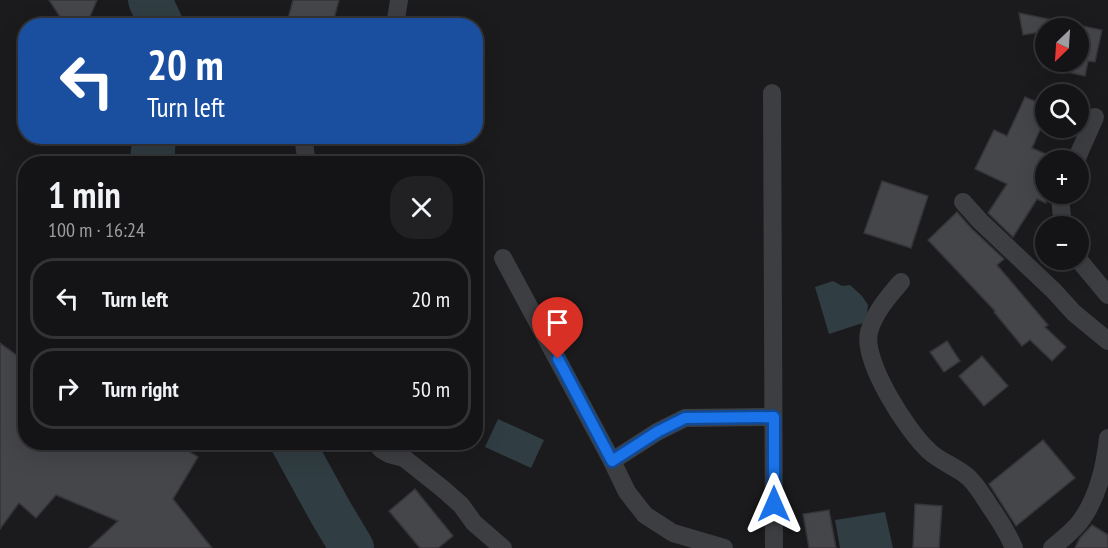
<!DOCTYPE html>
<html lang="en">
<head>
<meta charset="utf-8">
<style>
  :root { --surface:#141416; --page:#212123; --text:#f1f3f6; --muted:#9d9ea1; --line:#333335 }
  body { margin:0; font-family:"PT Sans Narrow",sans-serif; background:var(--page); color:var(--text); height:100vh; display:flex; flex-direction:column; font-size:22px; white-space:nowrap }
  * { box-sizing:border-box; margin:0 }
  p { font-size:20px; color:var(--muted) }
  .icon { flex:none; width:33px; height:33px; fill:none; stroke:currentColor; stroke-width:2; stroke-linecap:round; stroke-linejoin:round }
  .map { position:relative; flex:1; overflow:hidden }
  .sheet { position:absolute; left:18px; top:156px; width:465px; height:294px; display:flex; flex-direction:column; background:var(--surface); border-radius:24px; box-shadow:0 6px 24px #0002,0 0 0 2px var(--line) }
  .sheet>* { flex:none }
  .top-card { position:absolute; left:18px; top:18px; width:465px; height:126px; border-radius:24px; box-shadow:0 6px 24px #0002,0 0 0 2px var(--line); background:#1a4fa0; color:#fff; overflow:hidden }
  .needle { width:39px; rotate:205deg }
  .controls { position:absolute; left:1035px; top:18px; display:grid; gap:12px }
  .controls a { display:grid; place-items:center; width:54px; height:54px; border-radius:50%; background:var(--surface); box-shadow:0 6px 24px #0002,0 0 0 2px var(--line); font-size:30px }
  .pin { position:absolute; display:grid; place-items:center; width:51px; height:51px; color:#fff; margin:-62px -26px; border-radius:50% 50% 50% 0; rotate:-45deg; box-shadow:0 0 6px #0007 }
  .pin .icon { rotate:45deg }
  .me { position:absolute; width:66px; margin:-33px; rotate:0deg; stroke-linejoin:round; filter:drop-shadow(0 0 4px #0008) }
  .turn { display:flex; align-items:center; gap:21px; height:126px; padding:0 30px; font-size:27px }
  .turn .icon { width:78px; height:78px; stroke-width:2.5 }
  .turn b { display:block; font-size:42px; line-height:51px }
  .round { display:grid; place-items:center; flex:none; width:63px; height:63px; border-radius:24px; background:var(--page) }
  .head { display:flex; align-items:center; justify-content:space-between; height:102px; padding:0 30px }
  h1 { font-size:36px; font-weight:600; line-height:45px }
  ul { padding:0; list-style:none }
  li { display:flex; align-items:center; gap:18px; height:81px; margin:0 12px 9px; padding:0 18px; border:3px solid var(--line); border-radius:24px }
  li div { flex:1 }
  li b { display:block; font-size:22px }
  li em { font-style:normal }
  .map>svg:first-child { display:block }
  .water { fill:#303d42 }
  .lines { fill:none; stroke-linecap:round; stroke-linejoin:round }
  .river { stroke:#303d42; stroke-width:44 }
  .building { fill:#45464a; stroke:#353539; stroke-width:1.5 }
  .street { stroke:#3c3e42; stroke-width:18 }
  .route-casing { stroke:#114b97; stroke-width:15 }
  .route { stroke:#1a73e8; stroke-width:10 }
</style>
</head>
<body>
<div class="map">
<svg width="1108" height="548" viewBox="0 0 1108 548">
  <rect width="100%" height="100%" fill="#1b1b1d"/>
  <g class="water">
    <polygon points="833,281 842,286 850,285 862,296 868,305 866,322 829,334 815,287"/>
    <polygon points="498,419 544,440 531,468 485,447"/>
    <polygon points="885,512 893,548 840,548 835,520"/>
  </g>
  <g class="lines">
    <g class="river">
      <polyline points="150,0 162,26"/>
      <polyline points="152,164 154,136"/>
      <polyline points="292,442 331,513 352,548"/>
    </g>
  </g>
  <g class="building">
    <polygon points="49,0 97,0 86,26 66,26"/>
    <polygon points="293,0 339,0 332,26 286,26"/>
    <polygon points="1019,13 1102,30 1095,62 1088,61 1085,76 1043,67 1046,55 1046,62 1078,62 1078,28 1046,28 1046,31 1023,35"/>
    <polygon points="1025,97 1046,106 1046,116 1032,148 1046,154 1046,203 1037,199 1013,237 988,213 1007,184 975,169 994,130 1007,136"/>
    <polygon points="882,181 928,196 911,248 864,233"/>
    <polygon points="957,212 972,229 1004,259 997,265 1048,325 1045,327 1066,347 1052,361 1030,340 1022,346 994,312 995,311 928,240"/>
    <polygon points="947,341 960,361 944,372 930,352"/>
    <polygon points="0,343 26,362 26,442 174,442 198,457 173,499 212,548 89,548 118,521 56,495 36,518 19,503 0,529"/>
    <polygon points="982,356 1008,386 984,406 959,376"/>
    <polygon points="1043,440 1075,478 1016,526 989,484"/>
    <polygon points="415,489 453,536 438,548 420,548 389,511"/>
    <polygon points="915,504 942,506 939,548 913,548"/>
    <polygon points="829,510 836,548 809,548 803,514"/>
    <polygon points="1092,525 1108,535 1108,548 1075,548 1080,538"/>
  </g>
  <g class="lines">
    <g class="street">
      <polyline points="395,26 399,0"/>
      <polyline points="772,93 774,548"/>
      <polyline points="303,136 307,164"/>
      <polyline points="1076,160 1095,117"/>
      <polyline points="1062,194 1060,198 1063,226"/>
      <polyline points="963,202 980,221 1054,291 1074,313 1108,341"/>
      <polyline points="503,258 612,461 627,492 645,515 673,533 724,548"/>
      <polyline points="1078,259 1108,295"/>
      <path d="M 901,282 C 889,296 874,313 869,332 C 862,361 907,431 929,451 C 941,463 959,467 970,479 C 978,487 983,496 989,505 C 999,520 1007,531 1014,548"/>
      <polyline points="375,442 382,450 389,454 404,458 443,489 461,505 474,523 503,548"/>
      <polyline points="612,461 657,432 685,418 773,417"/>
      <path d="M 1052,548 C 1062,539 1075,530 1082,519 C 1099,495 1105,466 1108,438"/>
    </g>
  </g>
  <g class="lines">
    <g class="route-casing">
      <polyline id="route" points="558,359 612,461 657,432 685,418 774,417 774,504"/>
    </g>
    <use href="#route" class="route"/>
  </g>
</svg>
<div class="controls">
<a><svg class="needle" viewBox="-14 -14 28 28"><path d="M0-13l5 13h-10z" fill="#e53935"/><path d="M0 13l5-13h-10z" fill="#9d9ea1"/></svg></a>
<a><svg class="icon" aria-label="search" viewBox="0 0 24 24"><circle cx="10" cy="10" r="6"/><path d="M15 15l6 6"/></svg></a>
<a>+</a>
<a>−</a>
</div>
<div class="pin" style="left:558px;top:359px;background:#d93025"><svg class="icon" aria-label="arrive" viewBox="0 0 24 24"><path d="M6 21V4h12l-3 4 3 4H6"/></svg></div>
<svg class="me" style="left:774px;top:504px" viewBox="-20 -20 40 40"><path d="M0-17L14 15 0 8-14 15z" fill="#1a73e8" stroke="#fff" stroke-width="4"/></svg>
<div class="top-card">
<div class="turn"><svg class="icon" aria-label="left" viewBox="0 0 24 24"><path d="M17 20v-9H6M10 6l-5 5 5 5"/></svg><div><b>20 m</b>Turn left</div></div>
</div>
<section class="sheet">
<div class="head"><div><h1>1 min</h1><p>100 m · 16:24</p></div><a class="round"><svg class="icon" aria-label="close" viewBox="0 0 24 24"><path d="M6 6l12 12M18 6L6 18"/></svg></a></div>
<ul>
<li><svg class="icon" aria-label="left" viewBox="0 0 24 24"><path d="M17 20v-9H6M10 6l-5 5 5 5"/></svg><div><b>Turn left</b></div><em>20 m</em></li>
<li><svg class="icon" aria-label="right" viewBox="0 0 24 24"><path d="M7 20v-9h11M14 6l5 5-5 5"/></svg><div><b>Turn right</b></div><em>50 m</em></li>
</ul>
</section>
</div>
</body>
</html>
